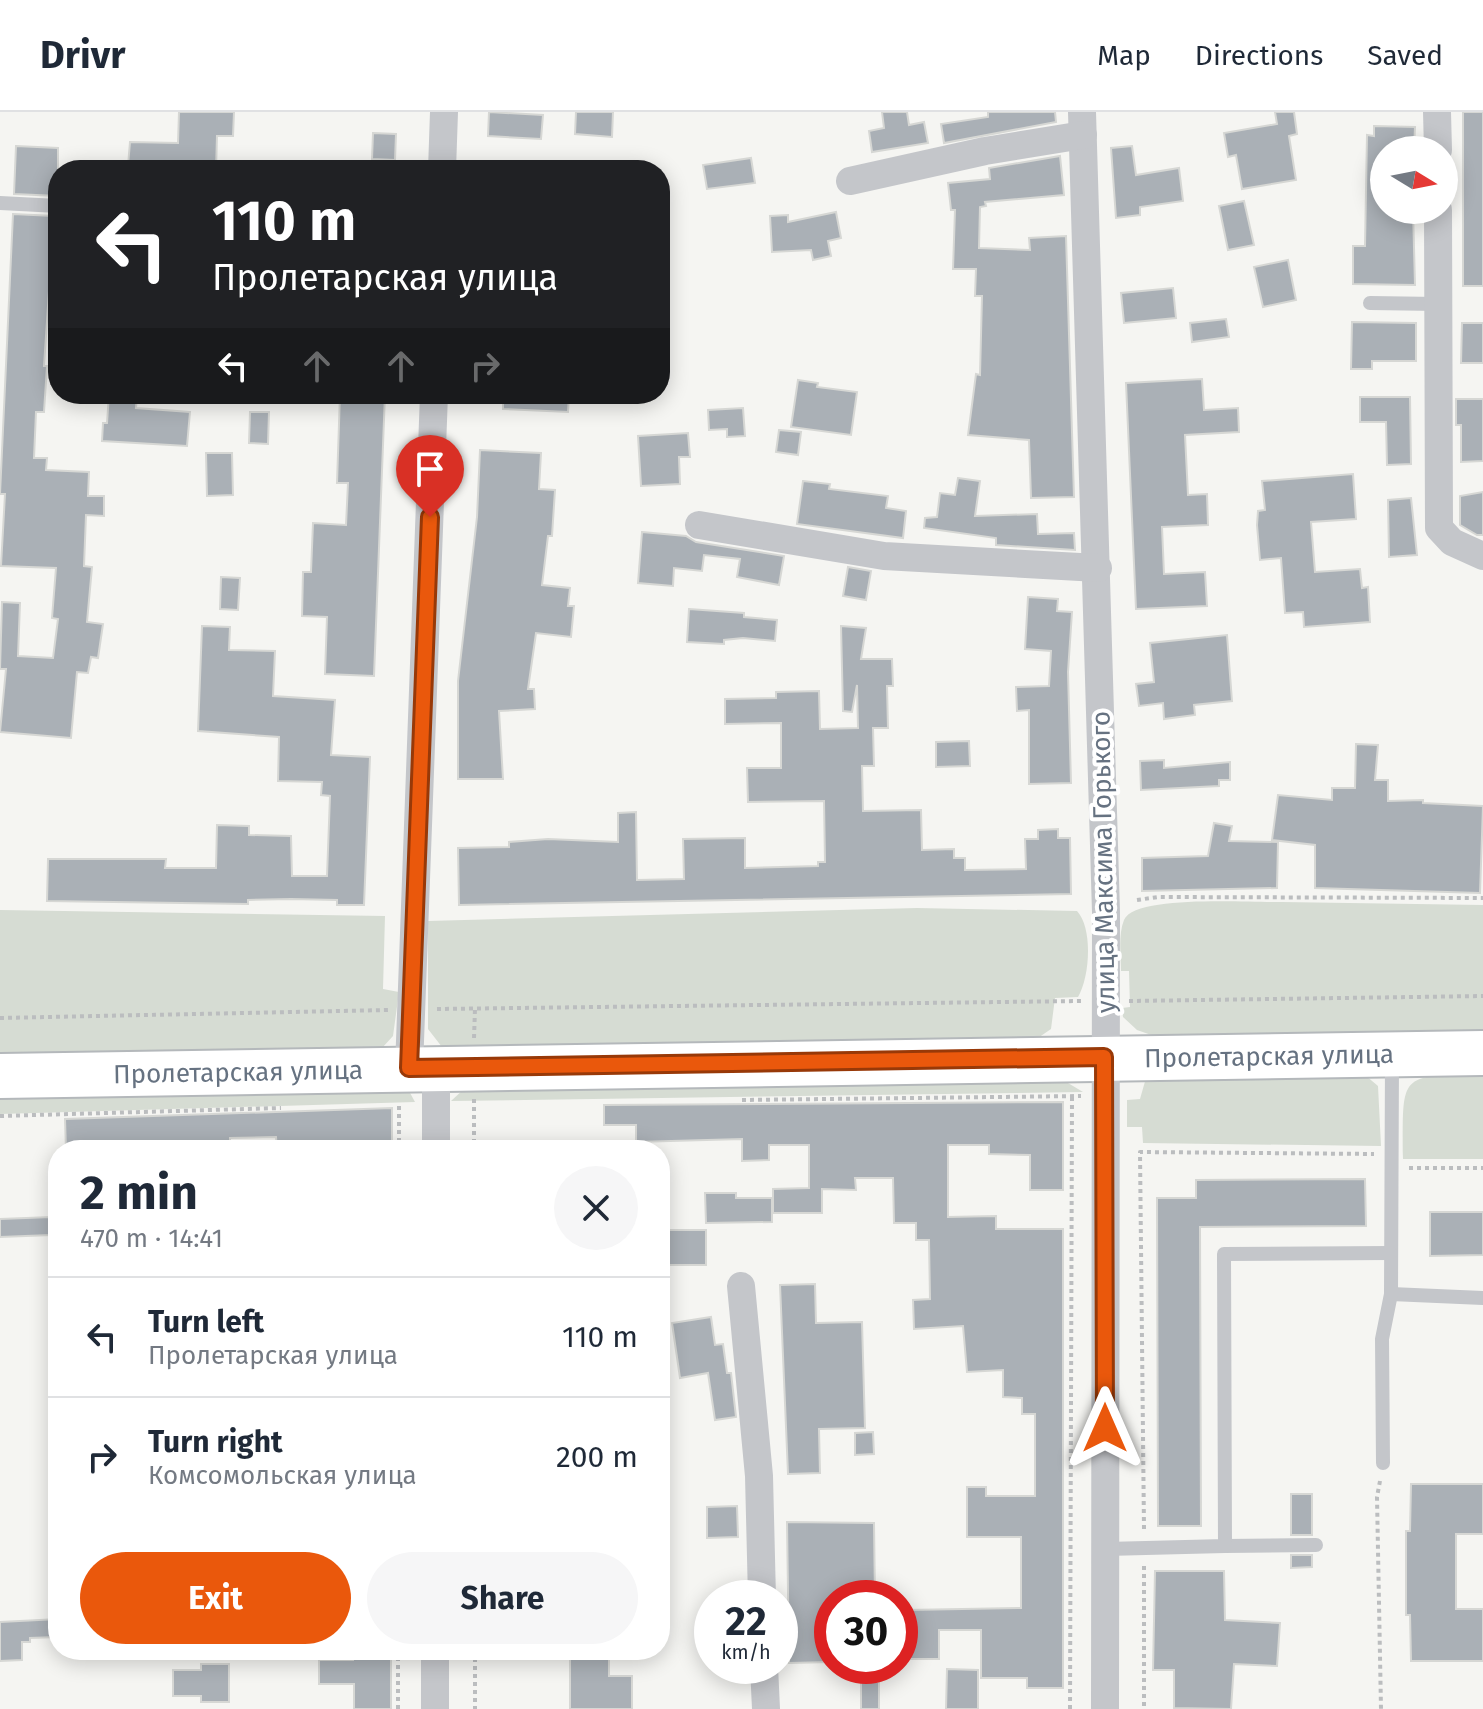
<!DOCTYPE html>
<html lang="en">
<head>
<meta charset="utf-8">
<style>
  :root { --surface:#fff; --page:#f6f6f7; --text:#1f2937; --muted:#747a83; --line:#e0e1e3; --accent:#ea580c }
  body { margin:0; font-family:"Fira Sans",sans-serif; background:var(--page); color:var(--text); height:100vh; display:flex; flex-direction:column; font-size:30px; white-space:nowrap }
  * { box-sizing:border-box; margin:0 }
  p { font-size:26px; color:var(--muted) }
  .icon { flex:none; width:44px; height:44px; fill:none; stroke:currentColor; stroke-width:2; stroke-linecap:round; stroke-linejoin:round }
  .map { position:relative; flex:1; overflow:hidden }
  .details { position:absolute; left:48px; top:1028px; width:622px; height:520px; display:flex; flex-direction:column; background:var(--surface); border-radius:32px; box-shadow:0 4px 20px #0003 }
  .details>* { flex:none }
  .top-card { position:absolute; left:48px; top:48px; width:622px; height:244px; border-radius:32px; box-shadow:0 4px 20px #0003; background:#202124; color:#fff; overflow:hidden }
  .needle { width:52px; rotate:100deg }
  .tools { position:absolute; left:1370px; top:24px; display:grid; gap:16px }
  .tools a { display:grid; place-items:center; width:88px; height:88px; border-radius:50%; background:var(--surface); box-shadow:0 4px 20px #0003; font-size:40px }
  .speed { position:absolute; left:694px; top:1468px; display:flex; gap:16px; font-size:40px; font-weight:700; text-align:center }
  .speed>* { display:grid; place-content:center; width:104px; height:104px; border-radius:50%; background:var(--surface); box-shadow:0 4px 20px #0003; line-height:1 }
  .speed small { font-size:20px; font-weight:400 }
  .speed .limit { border:12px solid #d22; background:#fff; color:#111 }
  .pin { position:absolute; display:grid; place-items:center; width:68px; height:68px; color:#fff; margin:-82px -34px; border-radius:50% 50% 50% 0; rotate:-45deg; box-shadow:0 0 8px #0007 }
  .pin .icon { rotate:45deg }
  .me { position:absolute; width:88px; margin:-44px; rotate:0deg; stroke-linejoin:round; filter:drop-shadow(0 0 6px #0008) }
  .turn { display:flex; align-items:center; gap:28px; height:168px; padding:0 32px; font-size:36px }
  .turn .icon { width:104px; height:104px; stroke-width:2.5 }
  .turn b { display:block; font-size:56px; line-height:68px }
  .lanes { display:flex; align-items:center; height:76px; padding:0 32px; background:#0003; justify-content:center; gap:40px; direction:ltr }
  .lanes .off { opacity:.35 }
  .round { display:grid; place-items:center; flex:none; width:84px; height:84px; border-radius:42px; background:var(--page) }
  .summary { display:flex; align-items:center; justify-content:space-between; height:136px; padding:0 32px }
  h1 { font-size:48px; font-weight:700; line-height:60px }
  .button { display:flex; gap:16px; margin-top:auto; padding:16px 32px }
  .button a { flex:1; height:92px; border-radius:48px; background:var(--accent); color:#fff; font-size:32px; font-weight:700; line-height:92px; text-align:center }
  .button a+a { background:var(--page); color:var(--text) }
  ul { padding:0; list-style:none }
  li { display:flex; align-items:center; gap:24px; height:120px; padding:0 32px; border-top:2px solid var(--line) }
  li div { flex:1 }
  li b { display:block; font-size:30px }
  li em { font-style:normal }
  header { display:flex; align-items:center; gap:48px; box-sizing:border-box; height:112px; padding:0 40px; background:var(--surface); border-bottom:2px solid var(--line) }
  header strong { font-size:38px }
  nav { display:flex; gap:44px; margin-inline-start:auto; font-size:28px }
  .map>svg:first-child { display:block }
  .green { fill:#d6dcd3 }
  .building { fill:#aab0b6; stroke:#d6d7d4; stroke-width:2 }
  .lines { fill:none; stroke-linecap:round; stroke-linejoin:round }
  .primary-casing { stroke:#b4b8bb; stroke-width:48 }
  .path { stroke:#bbbdbf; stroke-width:4; stroke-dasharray:4 4; stroke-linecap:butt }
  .service { stroke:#c4c6ca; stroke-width:14 }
  .minor { stroke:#c4c6ca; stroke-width:28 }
  .primary { stroke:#fff; stroke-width:44 }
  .route-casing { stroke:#983908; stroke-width:20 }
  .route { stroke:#ea580c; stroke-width:14 }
  .labels { text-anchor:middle; stroke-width:8; stroke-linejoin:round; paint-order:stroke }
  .street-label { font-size:26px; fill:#667281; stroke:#fff }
</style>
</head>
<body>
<header>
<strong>Drivr</strong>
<nav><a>Map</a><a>Directions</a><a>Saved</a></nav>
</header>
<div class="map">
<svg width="1483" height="1597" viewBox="0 0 1483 1597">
  <rect width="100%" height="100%" fill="#f5f5f2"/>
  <g class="green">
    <path d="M 1282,790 L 1483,793 L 1483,923 L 1157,925 L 1137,918 L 1123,905 L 1122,896 L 1130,895 L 1129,859 L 1121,859 C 1121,843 1118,823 1124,808 C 1135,782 1253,791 1282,790 Z"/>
    <path d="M 917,796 L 1077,799 C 1093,816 1090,865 1078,885 L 1055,886 L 1051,917 L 1035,928 L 448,935 L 442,935 L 428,917 L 428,809 Z"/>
    <polygon points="0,798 385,804 383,877 399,880 393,924 382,936 0,946"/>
    <path d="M 1483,962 L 1483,1047 L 1403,1047 C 1403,962 1397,963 1483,962 Z"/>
    <polygon points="1365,963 1378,974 1381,1034 1143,1031 1142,1015 1127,1015 1127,988 1140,987 1146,966"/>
    <polygon points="1063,968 1083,980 451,989 464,977"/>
    <polygon points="409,979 415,990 0,1002 0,982"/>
  </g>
  <g class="building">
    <polygon points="179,0 234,0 233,24 217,24 216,58 128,54 130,30 178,31"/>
    <polygon points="489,0 543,3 541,27 488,24"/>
    <polygon points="576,0 613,0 612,25 575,22"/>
    <polygon points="882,0 907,0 909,13 924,10 928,31 872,40 869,19 884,16"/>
    <polygon points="988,0 1055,0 1056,10 944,31 941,12 988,5"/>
    <polygon points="1275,0 1294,0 1297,22 1289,24 1296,68 1242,77 1236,43 1228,45 1224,21 1277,12"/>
    <rect x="1463" y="0" width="20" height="174"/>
    <polygon points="1374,14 1415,15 1414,38 1384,38 1384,98 1413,98 1415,173 1353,172 1353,134 1365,134 1367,23 1374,24"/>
    <polygon points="373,21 396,22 395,48 372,47"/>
    <polygon points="16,34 58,36 58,84 14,82"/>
    <polygon points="1132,34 1136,63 1179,56 1183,89 1140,95 1140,103 1116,106 1111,36"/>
    <polygon points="1060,44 1064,83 985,90 986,94 980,95 979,136 1030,138 1029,126 1066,124 1074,385 1031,386 1029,328 968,323 976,262 980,263 982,184 975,184 976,157 953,157 955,98 951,98 948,71 990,67 989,56"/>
    <polygon points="751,46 755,71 707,77 703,53"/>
    <polygon points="1244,89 1254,133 1228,138 1219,94"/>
    <polygon points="836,100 841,126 828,129 831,144 813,148 811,138 772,140 770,104 788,103 788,110"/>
    <polygon points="13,102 54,104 44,254 47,254 44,300 36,300 34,346 47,346 46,358 89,360 88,384 104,384 104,404 86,403 84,454 92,455 87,510 103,512 98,546 91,545 88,561 77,560 71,626 0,620 6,557 0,557 2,490 20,491 18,544 53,546 58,507 52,506 56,456 1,454 5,382 0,382"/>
    <polygon points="1288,148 1296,188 1263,195 1254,155"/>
    <polygon points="1173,176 1176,206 1124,211 1121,181"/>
    <polygon points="1226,207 1229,225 1192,230 1190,211"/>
    <polygon points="1352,210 1416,211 1416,249 1372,249 1372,257 1351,257"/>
    <polygon points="1462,211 1483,211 1483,251 1461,251"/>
    <polygon points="1202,267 1204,298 1238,296 1239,320 1185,323 1188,383 1207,382 1208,413 1162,415 1164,462 1205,460 1207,494 1136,497 1126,271"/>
    <polygon points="798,268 818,271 817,275 857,280 851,323 791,315"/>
    <polygon points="109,282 137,282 136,296 190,300 187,334 102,329 103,311 107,311"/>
    <polygon points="340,282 385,282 374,564 325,562 327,505 302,504 303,460 311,460 313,411 346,413 348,371 337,371"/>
    <polygon points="503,282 569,282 568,300 503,297"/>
    <polygon points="1360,285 1410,285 1411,352 1387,353 1386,310 1360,310"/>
    <polygon points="1456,287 1483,287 1483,349 1461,350 1461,313 1456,313"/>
    <polygon points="743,296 745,324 727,325 727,317 709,318 708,298"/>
    <polygon points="250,300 269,300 268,332 249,331"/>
    <polygon points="779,318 801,320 798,343 776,340"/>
    <polygon points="688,321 690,345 679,345 680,372 641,374 638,324"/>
    <polygon points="480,338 541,341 539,377 555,378 552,424 548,424 542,473 570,476 568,494 574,494 571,525 536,521 528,577 534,577 535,597 499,599 503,667 458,667 458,569 477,405"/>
    <polygon points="206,341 232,341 233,383 207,384"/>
    <polygon points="1353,362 1356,407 1311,410 1315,460 1360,457 1362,476 1368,475 1370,510 1304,515 1303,500 1285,501 1281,446 1260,448 1257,413 1258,399 1265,398 1262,369"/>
    <polygon points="958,366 980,369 975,404 1037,402 1038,422 1074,421 1075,438 996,433 996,426 924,416 925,406 937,405 940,381 955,383"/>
    <polygon points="803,369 830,372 829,377 888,384 886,396 906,399 903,426 797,412"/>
    <polygon points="1483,380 1483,423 1477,423 1460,413 1460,384"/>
    <polygon points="1411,386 1417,443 1389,445 1388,388"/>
    <polygon points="642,420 686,424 696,430 784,444 779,473 737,465 740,447 704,443 702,459 674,456 673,474 638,471"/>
    <polygon points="848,455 871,459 866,488 843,484"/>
    <polygon points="221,465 240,466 238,498 220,497"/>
    <polygon points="1028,485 1058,487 1057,499 1072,500 1068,560 1071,671 1029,672 1029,598 1017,599 1016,575 1049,574 1051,539 1025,537"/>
    <polygon points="689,497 744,501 744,505 777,508 775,529 743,526 724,528 724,532 687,530"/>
    <polygon points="202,514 230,515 229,538 275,539 273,584 335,588 331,643 370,645 364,793 337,793 337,788 291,787 248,788 248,792 47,789 48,747 166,747 165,756 216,756 217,713 249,714 249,723 291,724 292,764 327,764 330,684 321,683 322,670 278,669 279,625 198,619"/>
    <polygon points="841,514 866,516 861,547 892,547 893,574 887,574 888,616 873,616 874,654 862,654 863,699 921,698 922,738 954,737 954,746 965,746 965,758 1026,757 1025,727 1038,727 1038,718 1058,717 1058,726 1070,726 1071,782 459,793 458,736 509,735 509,730 548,727 618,730 618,701 636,700 637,768 684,767 683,727 745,726 745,756 818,754 818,750 825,750 824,689 748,690 747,656 781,656 781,611 725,612 725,587 776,586 776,580 819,579 820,617 858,616 857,573 852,600 843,599"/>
    <polygon points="1227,523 1232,589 1194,593 1195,603 1164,607 1163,591 1139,594 1136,572 1154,570 1150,531"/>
    <polygon points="969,629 970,654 936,655 936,630"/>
    <polygon points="1356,632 1378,633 1375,668 1388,668 1388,689 1423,688 1423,691 1483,694 1480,781 1315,776 1315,733 1272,728 1278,683 1332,688 1332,676 1355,676"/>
    <polygon points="1164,648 1164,656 1230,650 1230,668 1219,668 1219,674 1141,678 1140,649"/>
    <polygon points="1214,711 1232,714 1229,729 1278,730 1277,776 1142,779 1142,746 1208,744"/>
    <polygon points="1063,990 1063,1078 1030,1078 1030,1043 989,1042 989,1033 948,1033 948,1105 996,1104 996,1117 1063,1117 1063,1576 1027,1576 1027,1566 981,1566 981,1518 939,1518 939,1547 906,1547 907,1498 1021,1496 1021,1425 967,1425 967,1375 986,1375 986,1384 1035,1384 1035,1302 1022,1302 1022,1286 1003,1285 1003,1258 967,1260 963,1214 914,1217 913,1188 930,1187 929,1128 916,1128 916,1111 894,1111 893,1066 855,1066 856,1078 822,1077 822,1101 773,1101 773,1077 809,1076 809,1033 769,1033 769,1048 742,1049 742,1027 636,1030 636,1013 604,1013 604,993"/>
    <polygon points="392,996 392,1038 355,1038 355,1031 295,1033 296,1038 277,1038 276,1025 230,1026 230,1038 66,1038 65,1007"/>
    <polygon points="1365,1067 1366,1114 1200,1115 1201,1414 1158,1414 1157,1086 1196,1086 1196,1068"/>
    <polygon points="705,1081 736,1081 736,1086 772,1086 772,1110 706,1111"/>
    <polygon points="1430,1100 1483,1100 1483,1143 1430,1144"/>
    <polygon points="51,1105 51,1123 0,1125 0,1107"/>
    <rect x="661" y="1118" width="45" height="35"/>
    <polygon points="815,1172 816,1211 862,1210 865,1316 819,1317 820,1361 788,1362 780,1173"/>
    <polygon points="711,1205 715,1233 723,1232 727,1261 731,1261 736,1305 715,1308 708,1261 680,1266 672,1211"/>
    <polygon points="873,1320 874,1342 855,1343 855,1321"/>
    <polygon points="1411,1372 1483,1372 1483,1422 1456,1422 1456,1497 1483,1497 1483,1549 1411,1549 1410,1503 1406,1503 1406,1419 1410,1419"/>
    <rect x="1291" y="1382" width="21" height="41"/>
    <polygon points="737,1394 738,1425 707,1426 707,1395"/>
    <polygon points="787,1410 874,1411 875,1486 832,1486 832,1550 789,1551"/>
    <polygon points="1291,1443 1312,1443 1312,1455 1291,1456"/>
    <polygon points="1155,1459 1224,1459 1225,1508 1280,1511 1277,1554 1234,1552 1231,1597 1174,1596 1174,1558 1153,1558"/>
    <polygon points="58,1507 58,1525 30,1526 30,1530 22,1530 22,1548 0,1549 0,1510"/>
    <polygon points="353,1538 391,1538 391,1597 354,1597 354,1572 319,1572 319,1548 353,1548"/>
    <polygon points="570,1544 609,1544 609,1564 632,1564 632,1597 570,1597"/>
    <polygon points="201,1552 229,1552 229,1590 201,1590 201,1584 173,1584 173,1558 201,1558"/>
    <polygon points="947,1557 978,1558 978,1597 946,1597"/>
    <rect x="861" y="1570" width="18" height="27"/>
  </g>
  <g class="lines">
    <g class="primary-casing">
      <polyline id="primary" points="0,964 1483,941"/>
    </g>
    <g class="path">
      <polyline points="1137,788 1158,785 1483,786"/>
      <polyline points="1129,889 1483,884"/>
      <polyline points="437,897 1081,889"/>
      <polyline points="0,906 389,898"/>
      <polyline points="474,926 475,897"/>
      <polyline points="474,987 474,1038"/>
      <polyline points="742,988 1081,984"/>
      <polyline points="0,1004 281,996"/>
      <polyline points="399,1038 399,992"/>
      <polyline points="1409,1056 1483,1056"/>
      <polyline points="1380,1369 1377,1385 1381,1597"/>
      <polyline points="1144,1417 1140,1040 1374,1042"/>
      <polyline points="1144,1454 1144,1597"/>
      <polyline points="475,1538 475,1597"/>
      <polyline points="398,1597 398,1538"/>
      <polyline points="1070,1597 1072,985"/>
    </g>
    <g class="service">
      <polyline points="0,91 58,94"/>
      <polyline points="1370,191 1438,192"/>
      <polyline points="1391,1182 1483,1186"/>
      <polyline points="1383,1351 1382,1227 1391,1182 1392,948"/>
      <polyline points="1225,1434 1316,1433"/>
      <polyline points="1106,1437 1225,1434 1224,1142 1390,1141"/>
    </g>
    <g class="minor">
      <polyline points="1082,0 1106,800 1105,1597"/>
      <polyline points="1437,0 1438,38"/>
      <polyline points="442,58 444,0"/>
      <polyline points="850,69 985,39 1083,23"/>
      <polyline points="1438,98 1439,416 1452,430 1483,444"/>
      <polyline points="699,413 884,444 1098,456"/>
      <polyline points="409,956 434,282"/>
      <polyline points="436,956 436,1038"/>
      <polyline points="741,1174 759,1364 762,1486"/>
      <polyline points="764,1554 766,1597"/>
      <polyline points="435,1597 435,1538"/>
    </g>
    <use href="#primary" class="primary"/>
  </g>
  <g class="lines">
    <g class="route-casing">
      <polyline id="route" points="430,405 409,956 1104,945 1105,1316"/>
    </g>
    <use href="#route" class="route"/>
  </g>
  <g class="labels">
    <g class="street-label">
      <text transform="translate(1103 750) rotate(-91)" y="9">улица Максима Горького</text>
      <text transform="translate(1269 944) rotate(-1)" y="9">Пролетарская улица</text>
      <text transform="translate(238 960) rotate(-1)" y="9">Пролетарская улица</text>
    </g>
  </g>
</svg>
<div class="tools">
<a><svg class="needle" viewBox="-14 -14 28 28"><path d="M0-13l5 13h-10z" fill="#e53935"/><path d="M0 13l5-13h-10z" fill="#747a83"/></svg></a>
</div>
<div class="speed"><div>22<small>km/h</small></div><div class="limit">30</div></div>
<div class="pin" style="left:430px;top:405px;background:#d93025"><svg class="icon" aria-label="arrive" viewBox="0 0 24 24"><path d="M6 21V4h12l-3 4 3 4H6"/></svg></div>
<svg class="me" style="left:1105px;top:1316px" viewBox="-20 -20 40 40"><path d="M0-17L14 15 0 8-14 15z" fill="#ea580c" stroke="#fff" stroke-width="4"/></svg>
<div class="top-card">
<div class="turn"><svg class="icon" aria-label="left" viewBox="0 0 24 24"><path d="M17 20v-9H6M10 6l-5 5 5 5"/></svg><div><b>110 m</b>Пролетарская улица</div></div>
<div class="lanes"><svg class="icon" aria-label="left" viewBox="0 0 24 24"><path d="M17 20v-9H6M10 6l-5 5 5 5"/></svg><svg class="icon off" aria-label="ahead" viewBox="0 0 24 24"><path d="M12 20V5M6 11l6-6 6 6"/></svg><svg class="icon off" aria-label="ahead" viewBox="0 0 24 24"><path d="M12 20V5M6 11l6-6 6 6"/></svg><svg class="icon off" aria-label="right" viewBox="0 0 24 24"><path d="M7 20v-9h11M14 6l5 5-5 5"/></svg></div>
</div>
<section class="details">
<div class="summary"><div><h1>2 min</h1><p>470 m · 14:41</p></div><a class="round"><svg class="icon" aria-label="close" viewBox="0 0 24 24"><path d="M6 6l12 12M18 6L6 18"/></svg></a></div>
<ul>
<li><svg class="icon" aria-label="left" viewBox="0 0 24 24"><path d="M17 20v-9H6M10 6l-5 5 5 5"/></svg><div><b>Turn left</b><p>Пролетарская улица</p></div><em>110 m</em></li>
<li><svg class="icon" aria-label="right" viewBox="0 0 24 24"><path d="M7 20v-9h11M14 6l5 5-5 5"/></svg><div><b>Turn right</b><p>Комсомольская улица</p></div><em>200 m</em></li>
</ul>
<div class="button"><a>Exit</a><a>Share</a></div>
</section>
</div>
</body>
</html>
